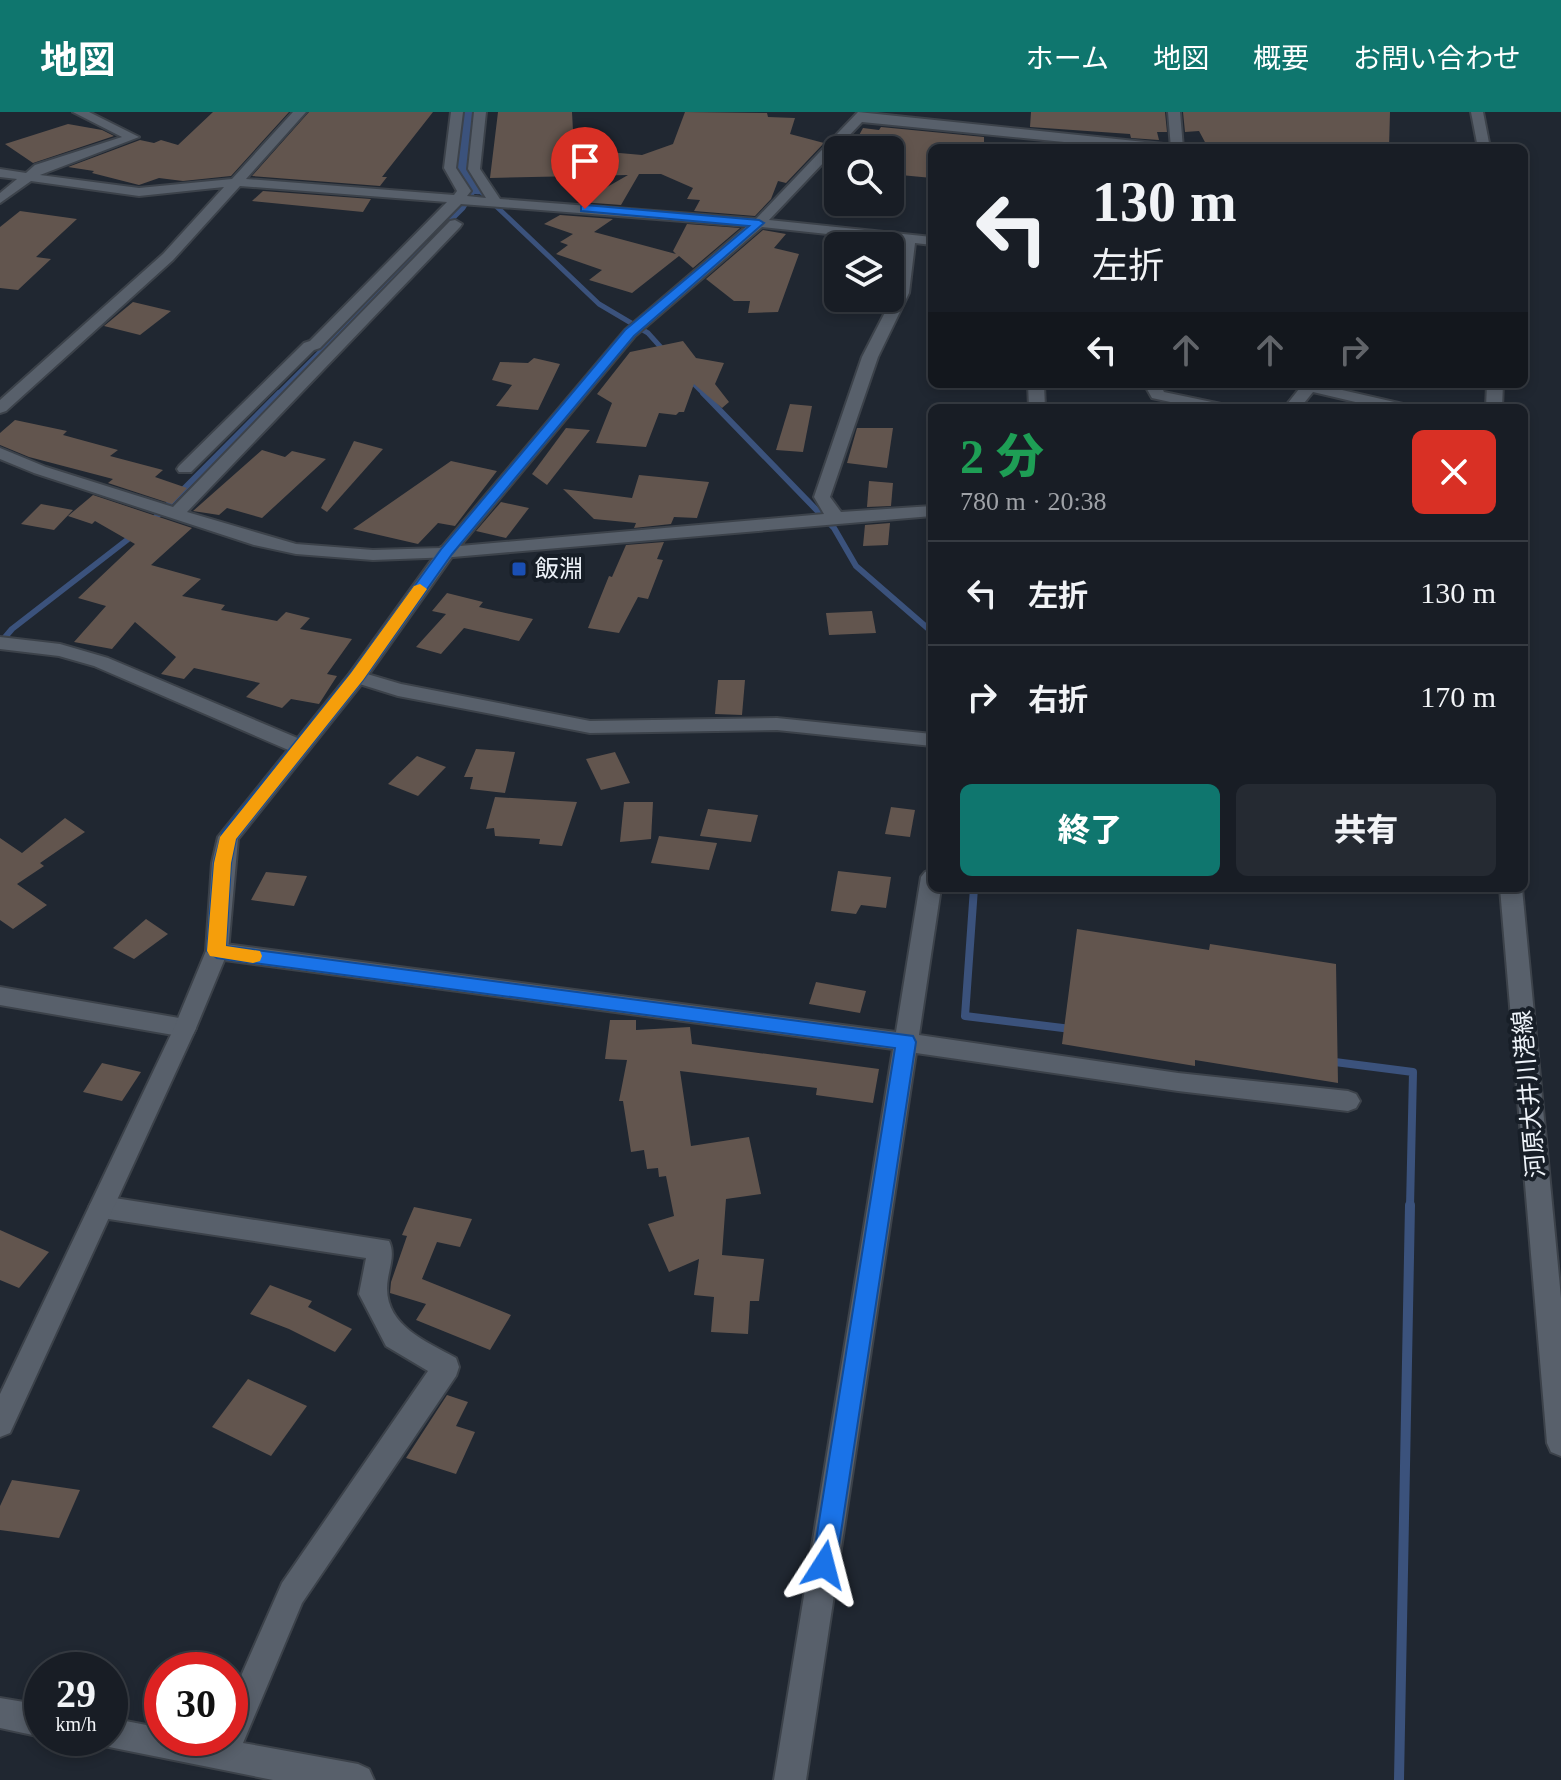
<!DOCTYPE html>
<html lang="ja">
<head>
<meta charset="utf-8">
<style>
  :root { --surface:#181d25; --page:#252a32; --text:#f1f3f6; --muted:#9fa2a7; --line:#363b42; --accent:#0f766e }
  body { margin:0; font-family:"Times New Roman","Noto Sans JP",serif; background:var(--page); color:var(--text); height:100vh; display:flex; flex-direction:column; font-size:30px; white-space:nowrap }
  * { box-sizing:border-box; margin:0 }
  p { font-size:26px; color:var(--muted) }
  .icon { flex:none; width:44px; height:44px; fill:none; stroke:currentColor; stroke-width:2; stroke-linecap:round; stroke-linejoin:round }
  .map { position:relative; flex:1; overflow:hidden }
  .sheet { position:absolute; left:928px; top:292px; width:600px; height:488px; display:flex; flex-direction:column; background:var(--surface); border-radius:12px; box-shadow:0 4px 12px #0003,0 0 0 2px var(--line) }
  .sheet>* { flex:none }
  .guide { position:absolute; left:928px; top:32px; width:600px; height:244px; border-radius:12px; box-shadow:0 4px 12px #0003,0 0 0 2px var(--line); background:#181d25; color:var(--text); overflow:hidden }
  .tools { position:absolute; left:824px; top:24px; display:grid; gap:16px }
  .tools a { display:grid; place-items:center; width:80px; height:80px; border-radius:12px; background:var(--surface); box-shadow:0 4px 12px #0003,0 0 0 2px var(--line); font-size:40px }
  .speed { position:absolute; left:24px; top:1540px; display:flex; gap:16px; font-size:40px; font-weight:700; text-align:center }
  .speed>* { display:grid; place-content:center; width:104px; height:104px; border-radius:50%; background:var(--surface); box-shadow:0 4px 12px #0003,0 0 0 2px var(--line); line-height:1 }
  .speed small { font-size:20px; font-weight:400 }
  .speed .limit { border:12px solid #d22; background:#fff; color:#111 }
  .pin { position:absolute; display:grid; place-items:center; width:68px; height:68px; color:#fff; margin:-82px -34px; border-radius:50% 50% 50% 0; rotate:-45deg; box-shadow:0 0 8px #0007 }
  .pin .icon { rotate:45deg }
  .me { position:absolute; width:88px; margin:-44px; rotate:9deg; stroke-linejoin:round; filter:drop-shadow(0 0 6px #0008) }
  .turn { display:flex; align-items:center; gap:28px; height:168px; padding:0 32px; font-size:36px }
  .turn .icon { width:104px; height:104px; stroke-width:2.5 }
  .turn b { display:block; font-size:56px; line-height:68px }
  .lanes { display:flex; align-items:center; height:76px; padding:0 32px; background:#0003; justify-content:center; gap:40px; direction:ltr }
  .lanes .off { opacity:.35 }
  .round { display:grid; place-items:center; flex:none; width:84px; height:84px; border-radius:12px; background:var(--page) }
  .overview { display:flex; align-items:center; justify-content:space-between; height:136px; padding:0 32px }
  h1 { font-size:48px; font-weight:800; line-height:60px; color:#1e9e55 }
  .action { display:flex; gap:16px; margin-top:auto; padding:16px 32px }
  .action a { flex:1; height:92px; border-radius:12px; background:var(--accent); color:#fff; font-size:32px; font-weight:800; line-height:92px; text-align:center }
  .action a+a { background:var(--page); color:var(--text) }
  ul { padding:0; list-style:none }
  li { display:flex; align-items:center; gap:24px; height:104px; padding:0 32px; border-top:2px solid var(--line) }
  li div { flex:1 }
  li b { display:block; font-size:30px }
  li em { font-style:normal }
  header { display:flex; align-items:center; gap:48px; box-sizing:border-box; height:112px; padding:0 40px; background:var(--accent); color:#fff }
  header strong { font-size:38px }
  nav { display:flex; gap:44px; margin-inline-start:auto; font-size:28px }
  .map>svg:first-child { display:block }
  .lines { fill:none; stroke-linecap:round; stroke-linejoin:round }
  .stream-far3 { stroke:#3b527c; stroke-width:5 }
  .stream-far2 { stroke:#3b527c; stroke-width:6 }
  .stream-far1 { stroke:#3b527c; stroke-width:8 }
  .stream { stroke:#3b527c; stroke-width:10 }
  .river { fill:#3b527c; fill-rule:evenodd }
  .building { fill:#62554e }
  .minor-casing { stroke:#3c424a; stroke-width:4 }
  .tertiary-casing { stroke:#3c424a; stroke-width:4 }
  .secondary-casing { stroke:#3c424a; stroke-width:4 }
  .minor { fill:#58606b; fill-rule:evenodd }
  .tertiary { fill:#58606b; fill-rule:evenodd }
  .secondary { fill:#58606b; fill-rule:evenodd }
  .route { fill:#1a73e8; stroke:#114b97; stroke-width:2 }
  .slow { fill:#f59e0b }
  .transit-dot { fill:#1a4fb4; stroke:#171e27; stroke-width:3 }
  .labels { text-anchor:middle; stroke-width:8; stroke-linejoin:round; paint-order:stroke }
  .poi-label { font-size:24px; fill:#eef3f9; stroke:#171e27; text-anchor:start }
  .street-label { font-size:24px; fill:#eef3f9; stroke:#171e27 }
</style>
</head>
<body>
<header>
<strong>地図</strong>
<nav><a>ホーム</a><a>地図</a><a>概要</a><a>お問い合わせ</a></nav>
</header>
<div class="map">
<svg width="1561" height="1668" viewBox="0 0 1561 1668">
  <rect width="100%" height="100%" fill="#202731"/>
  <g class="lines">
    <g class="stream-far3">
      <polyline points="443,116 463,96 476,75 599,192 648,221 666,241"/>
      <polyline points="688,266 705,283"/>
      <polyline points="277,283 428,132"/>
    </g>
    <g class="stream-far2">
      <polyline points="703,281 834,416 856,454 932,520"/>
      <polyline points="150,411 279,281"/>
      <polyline points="0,531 12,517 136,421"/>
    </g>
    <g class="stream-far1">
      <polyline points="974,776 965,904 1071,917"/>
      <polyline points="1327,949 1413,960 1410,1095"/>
    </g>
    <polyline class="stream" points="1399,1668 1410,1093"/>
    <path class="river" d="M 453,0 L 481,0 L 477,58 L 491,75 L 487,81 C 466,86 458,75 447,59 Z"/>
  </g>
  <g class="building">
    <polygon points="213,0 289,0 231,64 183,69 159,66 139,73 92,61 94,59 68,55 140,28 154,31 161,28 178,33"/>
    <polygon points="309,0 433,0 382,65 387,65 380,74 252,64"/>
    <polygon points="498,0 572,0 574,37 642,43 673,32 685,0 767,1 768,5 795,6 790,22 824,31 786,71 778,69 771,87 755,104 694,99 700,88 687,87 693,76 661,62 639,62 621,93 581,90 628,63 490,66"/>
    <polygon points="1031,0 1165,0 1167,20 1157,20 1159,28 1131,26 1130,22 1030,15"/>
    <polygon points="1183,0 1390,0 1389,36 1271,36 1268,31 1206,32 1199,19 1185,20"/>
    <polygon points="68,12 102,18 114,24 33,51 5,32"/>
    <polygon points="881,15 984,25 984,36 932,36 932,66 890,62 890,38 851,38 863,16 879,18"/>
    <polygon points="263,79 371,87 363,100 252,89"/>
    <polygon points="20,99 77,107 36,145 51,147 18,178 0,176 0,115"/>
    <polygon points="560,103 613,107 594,120 676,142 673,139 687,112 740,116 693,156 679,144 632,181 589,168 602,158 556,142 568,133 560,130 573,122 544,112"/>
    <polygon points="763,118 786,122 774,136 799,142 778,200 748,201 750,189 734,189 706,167"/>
    <polygon points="133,190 171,199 140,223 104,214"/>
    <polygon points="683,229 696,246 724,251 715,272 729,290 722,296 694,272 684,300 679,300 676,303 659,301 646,335 596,331 612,291 597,282 630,240"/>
    <polygon points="534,246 560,252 538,298 496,294 512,273 492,268 500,250 528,251"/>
    <polygon points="790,292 812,294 803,340 776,338"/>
    <polygon points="15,308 67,319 63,323 118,338 110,344 163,358 155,365 187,376 172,392 108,371 113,367 29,345 0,333 0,321"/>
    <polygon points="566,316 590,318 547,373 532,362"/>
    <polygon points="857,316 893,316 887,356 847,351"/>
    <polygon points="354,329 383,337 327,400 321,396"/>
    <polygon points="262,338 285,345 292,339 326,347 262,406 227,396 219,403 193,399"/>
    <polygon points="451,349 497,359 455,414 438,411 418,432 353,417"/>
    <polygon points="639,363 709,370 697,406 674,405 671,412 634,416 636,411 594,407 563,377 632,386"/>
    <polygon points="869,369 893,371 891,394 867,395"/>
    <polygon points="93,383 192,416 151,453 201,467 182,484 225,493 221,498 277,509 286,500 310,506 300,517 352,527 327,562 337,564 319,592 291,587 282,596 246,585 260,571 194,556 184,567 161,562 176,545 135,510 112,537 74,530 106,494 78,486 135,432 95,409 92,412 68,404"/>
    <polygon points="501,390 529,396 506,426 476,419"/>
    <polygon points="41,392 73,398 54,418 21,412"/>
    <polygon points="890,411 888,433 863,434 865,413"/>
    <polygon points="664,430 657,447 663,448 648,487 638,485 619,521 588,516 609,464 612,465 626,433"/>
    <polygon points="447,481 483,490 479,495 533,507 519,529 464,516 441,542 416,535 446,502 432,499"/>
    <polygon points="872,499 876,521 829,523 826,501"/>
    <polygon points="718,568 745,568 742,603 715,602"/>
    <polygon points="476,637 515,640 505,681 470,677 473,665 464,665"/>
    <polygon points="615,640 630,671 601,678 586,647"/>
    <polygon points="417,644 446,655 418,684 388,672"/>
    <polygon points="495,685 577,690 562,734 539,732 540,727 495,724 494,716 486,717"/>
    <polygon points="624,690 653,690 651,727 620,730"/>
    <polygon points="891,695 915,698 910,725 885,722"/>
    <polygon points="708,697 758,703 751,730 700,724"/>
    <polygon points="65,706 85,720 40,751 44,754 17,772 47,793 13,817 0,808 0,726 22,741"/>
    <polygon points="659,724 717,731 709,758 651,751"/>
    <polygon points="838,759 891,765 886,796 861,793 856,802 831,799"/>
    <polygon points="266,760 307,764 294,794 251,788"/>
    <polygon points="146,807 168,822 134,847 113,836"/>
    <polygon points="1077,817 1209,838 1210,832 1336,852 1338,971 1195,948 1195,954 1062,932"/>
    <polygon points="816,870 866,879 860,901 809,892"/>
    <polygon points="610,908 636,908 636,918 690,915 692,932 879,957 873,991 816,983 817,976 680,959 691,1034 749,1025 761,1082 726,1087 722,1143 764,1147 759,1189 750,1189 748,1222 711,1220 714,1185 694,1183 699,1147 669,1160 648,1112 674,1104 666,1064 659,1065 658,1056 647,1057 644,1038 631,1040 623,989 619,989 627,948 605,947"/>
    <polygon points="102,951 141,960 122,989 83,980"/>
    <polygon points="414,1095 472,1107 460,1135 437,1130 422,1167 511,1203 490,1238 416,1208 426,1192 390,1181 391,1170 407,1124 402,1123"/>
    <polygon points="0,1118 49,1140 19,1176 0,1168"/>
    <polygon points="270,1173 312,1189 308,1195 352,1217 335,1240 289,1217 250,1202"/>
    <polygon points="248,1267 307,1294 271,1344 212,1315"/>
    <polygon points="447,1283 468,1290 456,1314 475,1320 456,1362 406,1346"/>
    <polygon points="12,1368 80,1378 59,1426 0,1418 0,1394"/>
  </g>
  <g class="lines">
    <g class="minor-casing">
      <g id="minor">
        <path d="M 73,0 L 89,0 L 139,25 L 40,63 L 139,76 L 232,67 L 293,0 L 306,0 L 246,67 L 454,83 L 457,79 L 444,56 L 451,0 L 463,0 L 456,56 L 471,79 L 467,84 L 486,86 L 468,57 L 474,0 L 486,0 L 480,57 L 500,87 L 756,107 L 858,0 L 1164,32 L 1170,36 L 1125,36 L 862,10 L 769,108 L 932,125 L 932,133 L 915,131 L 909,181 L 878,245 L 830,385 L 841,400 L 932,394 L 932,404 L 453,445 L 373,448 L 296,442 L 254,433 L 34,361 L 0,347 L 0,336 L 46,355 L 173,395 L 450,109 L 455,108 L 462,112 L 460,115 L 187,400 L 296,432 L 373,438 L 441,436 L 625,218 L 747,114 L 461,92 L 320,236 L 314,238 L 191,360 L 179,360 L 177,357 L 179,354 L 304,231 L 310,229 L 447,90 L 240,74 L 173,148 L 6,299 L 0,301 L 0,288 L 163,142 L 224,75 L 139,84 L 31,69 L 0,91 L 0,81 L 17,67 L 0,65 L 0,57 L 26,61 L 35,53 L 122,25 ZM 762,115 L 902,130 L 895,181 L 862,245 L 814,385 L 824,402 L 460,434 L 635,224 Z"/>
        <polygon points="1168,0 1180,0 1183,36 1171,36"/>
        <polygon points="1028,272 1044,272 1045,296 1029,296"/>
        <polygon points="1144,272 1160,272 1164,280 1226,293 1228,296 1198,296 1152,286"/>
        <polygon points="1303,272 1316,272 1403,292 1405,295 1381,296 1313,280 1300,296 1284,296"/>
        <polygon points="0,525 60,532 108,546 307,630 310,635 307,640 293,640 94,554 59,544 0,537"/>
        <polygon points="357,559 401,572 590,609 777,606 932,622 932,634 777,618 590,621 398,584 350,569 348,565 350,561"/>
        <polygon points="932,757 932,776 941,776 919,923 1178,961 1348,979 1356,982 1360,989 1356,996 1348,999 1178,979 916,941 806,1668 774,1668 893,937 217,847 209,845 206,839 209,833 217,831 896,920 921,765 925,760"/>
        <polygon points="0,875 185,907 193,910 196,916 193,922 185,925 0,893"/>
        <path d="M 102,1084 L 389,1129 C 395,1141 390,1154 388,1166 C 380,1211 423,1228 456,1246 L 459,1255 L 456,1264 L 302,1491 L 243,1631 L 358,1652 L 369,1657 L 374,1668 L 273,1668 L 99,1633 L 96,1626 L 110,1626 L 110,1606 L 162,1616 L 162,1626 L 230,1626 L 230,1589 L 282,1471 L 428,1259 L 386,1234 L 359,1182 L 366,1146 L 102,1106 L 93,1102 L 89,1095 L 93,1088 Z"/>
        <polygon points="0,1586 42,1593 42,1625 0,1616"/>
      </g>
    </g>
    <g class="tertiary-casing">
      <polygon id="tertiary" points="447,434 456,439 364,569 238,727 228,839 196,916 10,1321 0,1325 0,1282 174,916 206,839 212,751 218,725 350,561 441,435"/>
    </g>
    <g class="secondary-casing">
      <g id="secondary">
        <polygon points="1471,0 1483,0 1490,36 1478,36"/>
        <polygon points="1487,272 1503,272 1502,296 1486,296"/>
        <polygon points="1500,776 1522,776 1561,1186 1561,1344 1551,1340 1547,1331"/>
      </g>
    </g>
    <use href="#minor" class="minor"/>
    <use href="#tertiary" class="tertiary"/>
    <use href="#secondary" class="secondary"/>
  </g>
  <polygon class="route" points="585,93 759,108 764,111 634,224 452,442 363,568 236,727 231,751 226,834 913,924 916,930 836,1453 833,1461 824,1465 816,1461 812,1453 895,936 217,846 207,839 214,751 222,721 351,561 442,436 625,218 749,114 581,99 581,94"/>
  <polygon class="slow" points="420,472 427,477 363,568 236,727 231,751 226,834 260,839 262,844 260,849 253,851 210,844 207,839 214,751 220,725 351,561 414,474"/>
  <rect class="transit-dot" x="511" y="449" width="16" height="16" rx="4"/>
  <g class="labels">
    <g class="poi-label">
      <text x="535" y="465">飯淵</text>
    </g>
    <g class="street-label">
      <text transform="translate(1529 982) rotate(-95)" y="8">河原大井川港線</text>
    </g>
  </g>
</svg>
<div class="tools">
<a><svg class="icon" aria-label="search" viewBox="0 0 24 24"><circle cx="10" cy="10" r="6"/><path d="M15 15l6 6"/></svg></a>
<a><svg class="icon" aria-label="layers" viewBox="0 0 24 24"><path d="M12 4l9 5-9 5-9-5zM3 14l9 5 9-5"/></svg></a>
</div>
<div class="speed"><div>29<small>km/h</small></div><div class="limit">30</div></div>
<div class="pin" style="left:585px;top:97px;background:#d93025"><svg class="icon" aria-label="arrive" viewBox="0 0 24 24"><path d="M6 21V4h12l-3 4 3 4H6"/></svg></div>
<svg class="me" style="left:824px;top:1453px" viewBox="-20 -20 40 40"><path d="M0-17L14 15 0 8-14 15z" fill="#1a73e8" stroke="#fff" stroke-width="4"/></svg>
<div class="guide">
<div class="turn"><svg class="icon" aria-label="left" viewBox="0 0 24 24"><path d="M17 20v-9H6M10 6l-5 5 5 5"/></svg><div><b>130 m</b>左折</div></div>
<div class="lanes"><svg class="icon" aria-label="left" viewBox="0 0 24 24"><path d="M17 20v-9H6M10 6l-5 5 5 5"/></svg><svg class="icon off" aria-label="ahead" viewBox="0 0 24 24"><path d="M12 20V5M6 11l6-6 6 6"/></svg><svg class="icon off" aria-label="ahead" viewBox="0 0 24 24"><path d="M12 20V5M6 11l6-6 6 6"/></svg><svg class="icon off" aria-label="right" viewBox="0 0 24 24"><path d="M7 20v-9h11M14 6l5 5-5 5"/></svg></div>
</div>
<section class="sheet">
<div class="overview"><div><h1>2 分</h1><p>780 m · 20:38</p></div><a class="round" style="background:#d93025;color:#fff"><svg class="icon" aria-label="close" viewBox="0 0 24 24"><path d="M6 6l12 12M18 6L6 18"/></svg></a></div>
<ul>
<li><svg class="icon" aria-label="left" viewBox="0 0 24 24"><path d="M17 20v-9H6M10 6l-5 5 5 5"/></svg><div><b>左折</b></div><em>130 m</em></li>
<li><svg class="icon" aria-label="right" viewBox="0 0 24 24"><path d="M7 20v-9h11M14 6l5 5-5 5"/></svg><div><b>右折</b></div><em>170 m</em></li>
</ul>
<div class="action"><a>終了</a><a>共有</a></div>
</section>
</div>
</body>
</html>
